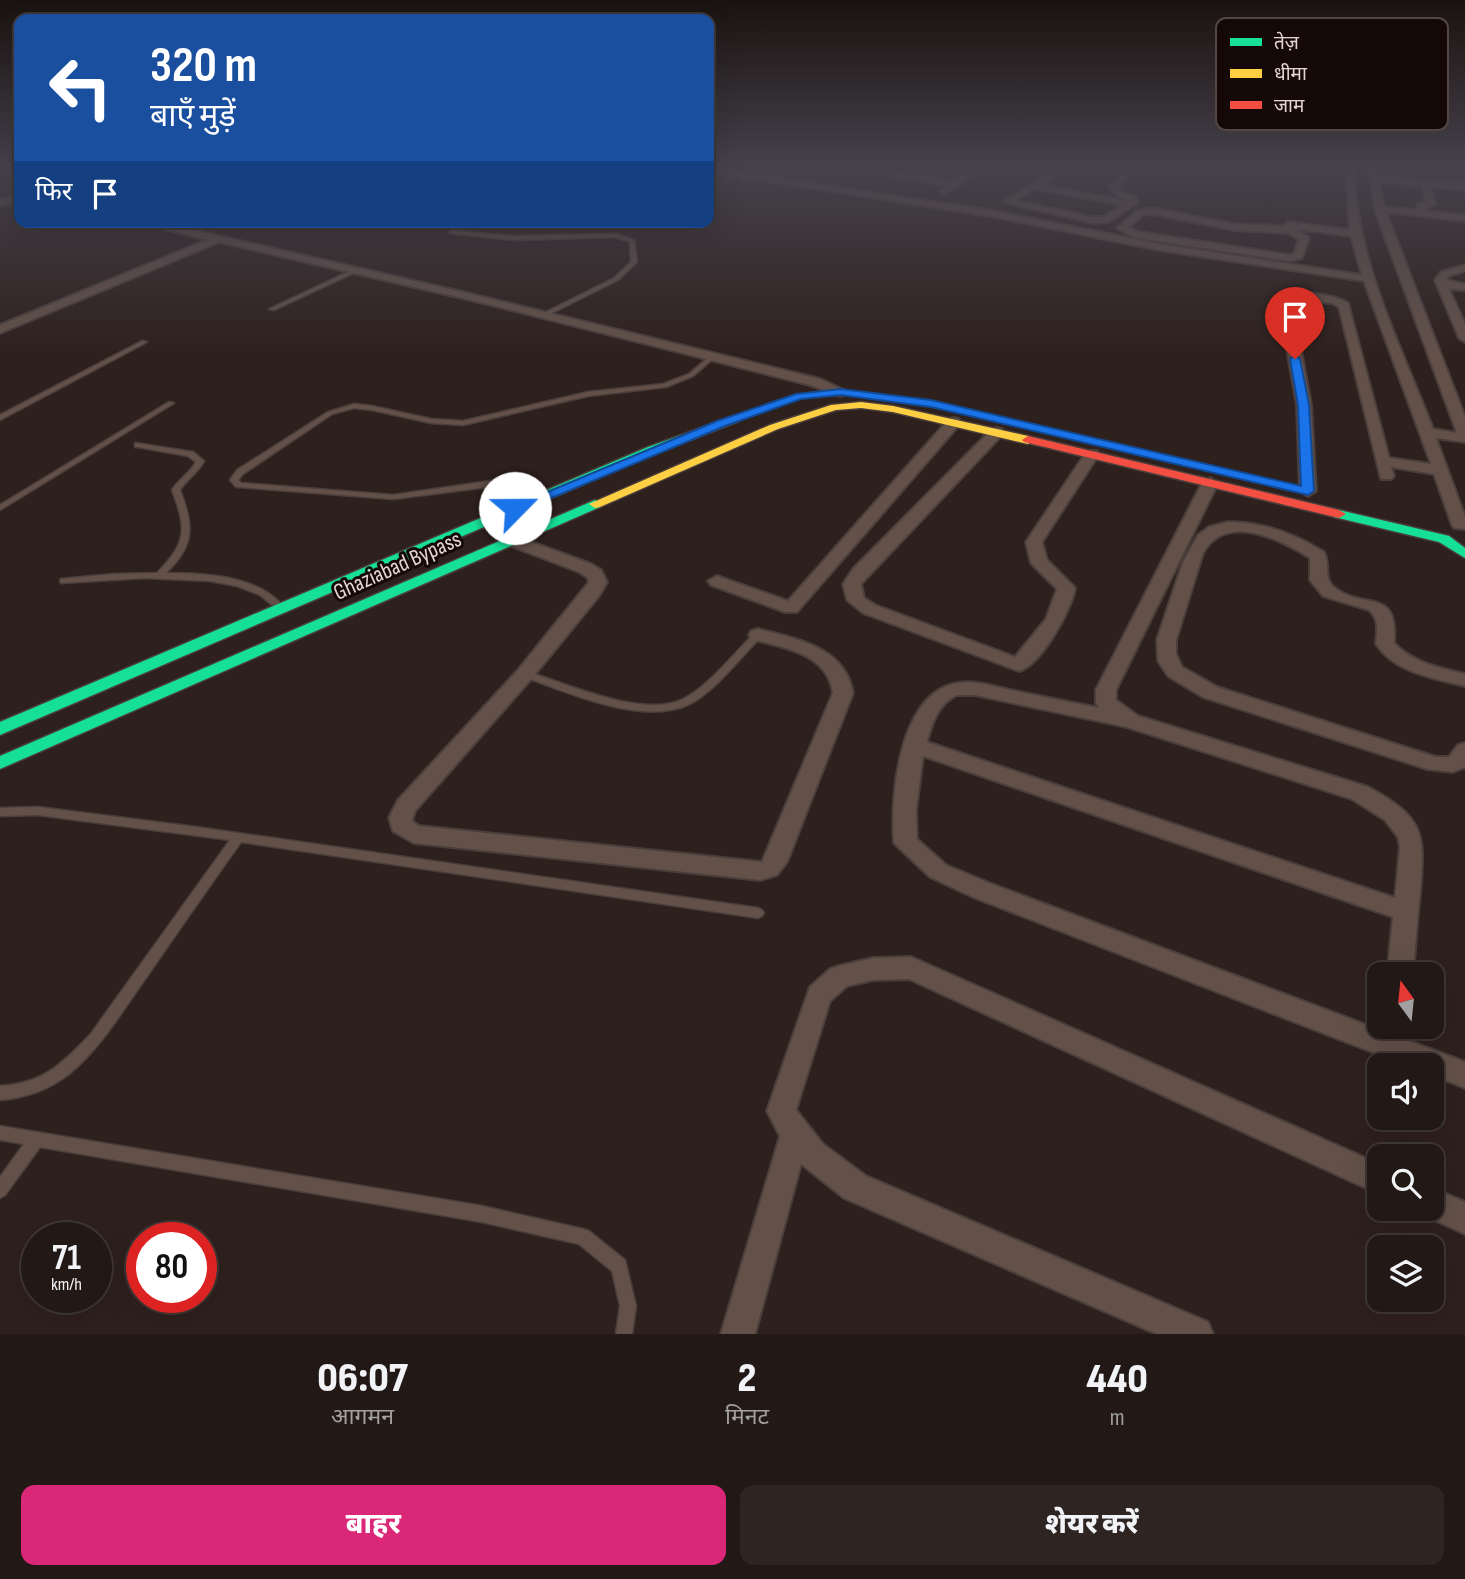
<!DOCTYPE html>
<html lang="hi">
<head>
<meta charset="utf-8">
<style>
  :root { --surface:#221816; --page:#2e2523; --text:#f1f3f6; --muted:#a2a0a1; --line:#3f3735; --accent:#db2777 }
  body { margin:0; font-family:"Sofia Sans Condensed","Noto Sans Devanagari",sans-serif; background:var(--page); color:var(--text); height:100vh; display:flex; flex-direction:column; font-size:26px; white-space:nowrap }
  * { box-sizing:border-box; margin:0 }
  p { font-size:23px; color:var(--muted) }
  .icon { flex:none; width:38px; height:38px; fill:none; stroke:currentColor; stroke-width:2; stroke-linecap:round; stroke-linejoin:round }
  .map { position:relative; height:1334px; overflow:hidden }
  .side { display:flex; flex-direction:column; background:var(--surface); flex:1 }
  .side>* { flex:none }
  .guide { position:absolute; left:14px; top:14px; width:700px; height:214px; border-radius:14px; box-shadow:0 7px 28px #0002,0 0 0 2px var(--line); background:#1a4fa0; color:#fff; overflow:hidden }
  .needle { width:46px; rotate:345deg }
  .fabs { position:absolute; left:1367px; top:962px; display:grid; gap:14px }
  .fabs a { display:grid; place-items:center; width:77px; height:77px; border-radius:14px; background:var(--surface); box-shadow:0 7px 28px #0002,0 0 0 2px var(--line); font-size:35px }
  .speed { position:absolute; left:21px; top:1222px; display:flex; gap:14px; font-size:35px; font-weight:700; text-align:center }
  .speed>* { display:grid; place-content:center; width:91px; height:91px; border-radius:50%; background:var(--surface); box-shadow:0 7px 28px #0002,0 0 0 2px var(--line); line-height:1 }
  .speed small { font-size:18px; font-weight:400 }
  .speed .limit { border:10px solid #d22; background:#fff; color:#111 }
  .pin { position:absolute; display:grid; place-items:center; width:60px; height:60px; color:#fff; margin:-72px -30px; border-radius:50% 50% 50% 0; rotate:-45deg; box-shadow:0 0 7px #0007 }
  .pin .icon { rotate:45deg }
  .me { position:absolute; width:77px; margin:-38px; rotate:67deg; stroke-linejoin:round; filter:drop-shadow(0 0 5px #0008) }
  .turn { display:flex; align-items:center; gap:24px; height:147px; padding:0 21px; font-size:32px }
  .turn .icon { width:91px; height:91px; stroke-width:2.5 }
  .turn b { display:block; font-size:49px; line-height:60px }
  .then { display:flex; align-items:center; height:66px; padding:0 21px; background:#0003; gap:14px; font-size:26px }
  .eta { display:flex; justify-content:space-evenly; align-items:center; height:119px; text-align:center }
  .eta b { font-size:42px; font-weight:800; line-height:49px }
  .primary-button { display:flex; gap:14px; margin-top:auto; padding:14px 21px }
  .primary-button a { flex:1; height:80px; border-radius:14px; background:var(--accent); color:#fff; font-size:28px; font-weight:800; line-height:80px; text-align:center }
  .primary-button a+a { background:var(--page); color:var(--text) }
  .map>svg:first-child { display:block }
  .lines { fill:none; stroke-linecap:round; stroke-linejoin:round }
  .lane-casing { stroke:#4a3e3b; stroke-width:3 }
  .street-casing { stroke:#4a3e3b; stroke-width:4 }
  .fast-casing { stroke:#4a3e3b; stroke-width:3 }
  .slow-casing { stroke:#4a3e3b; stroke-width:3 }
  .jam-casing { stroke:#4a3e3b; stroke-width:3 }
  .lane { fill:#635149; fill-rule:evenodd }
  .street { fill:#635149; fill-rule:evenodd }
  .fast { fill:#16e098; fill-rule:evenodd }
  .slow { fill:#ffcf43; fill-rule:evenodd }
  .jam { fill:#f24e42; fill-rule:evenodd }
  .route { fill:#1a73e8; stroke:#114b97; stroke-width:2 }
  .labels { text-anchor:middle; stroke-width:6; stroke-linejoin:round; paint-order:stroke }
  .street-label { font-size:23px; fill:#e5d4d0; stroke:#140907 }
  .key { fill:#140907; stroke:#534643; stroke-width:2 }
  .key-label { font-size:19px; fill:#e5d4d0 }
</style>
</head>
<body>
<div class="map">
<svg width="1465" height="1334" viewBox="0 0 1465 1334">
  <rect width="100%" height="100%" fill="#2e201d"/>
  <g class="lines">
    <g class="lane-casing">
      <g id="lane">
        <polygon points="178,222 186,222 168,229 164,228"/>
        <polygon points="451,231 513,236 616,234 634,240 637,262 618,280 544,317 541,315 542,314 614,278 631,262 630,242 615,237 513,240 449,233"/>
        <polygon points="354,269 356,270 356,272 274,310 269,309"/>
        <polygon points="142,341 147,342 0,420 0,415"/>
        <polygon points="710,356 715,357 693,376 666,387 588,396 463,425 431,423 372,410 354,408 332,414 243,474 238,480 241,483 393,495 504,479 534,502 533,504 527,504 503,484 496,485 518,506 518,510 512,510 488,487 393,499 239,487 236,487 230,480 237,470 328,412 354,404 372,406 431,419 463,421 588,392 663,384 689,374"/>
        <polygon points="169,402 174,403 0,510 0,505"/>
        <path d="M 135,443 L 193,452 L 204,461 C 198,473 187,479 180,490 C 194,526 195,545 166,573 C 198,573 237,575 265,591 C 272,595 278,601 283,605 L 284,607 L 283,609 L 277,609 L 260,595 L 237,586 L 210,581 L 145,578 L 61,583 L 60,581 L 61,579 L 114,574 L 157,573 C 187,542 187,530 172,490 C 179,479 190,473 196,462 L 188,456 L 138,447 L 135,447 Z"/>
        <path d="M 758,632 L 763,635 L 761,637 C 740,658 716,690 690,704 C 643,727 567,692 522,676 L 520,674 L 525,671 C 566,683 642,719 683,699 C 709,686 733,654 755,633 Z"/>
        <path d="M 38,807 L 196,827 L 758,908 L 762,910 L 764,913 L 762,916 L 758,918 L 241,842 C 209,887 177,933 146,978 C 122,1011 101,1048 69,1074 C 48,1090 26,1098 0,1100 L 0,1086 C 42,1084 62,1064 90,1035 L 230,840 L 38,815 L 0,816 L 0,808 Z"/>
        <polygon points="0,1126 482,1206 583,1229 589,1231 625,1260 636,1306 632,1334 616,1334 620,1306 612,1271 579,1244 482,1222 40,1147 5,1195 0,1198 0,1177 24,1144 0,1140"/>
      </g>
    </g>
    <g class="street-casing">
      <g id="street">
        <path d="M 709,168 L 995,211 L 1159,244 L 1362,275 L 1351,236 L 1296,229 L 1309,238 L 1302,258 L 1289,261 L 1136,238 L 1117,228 L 1137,211 L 1152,208 L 1234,224 L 1284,226 L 1288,222 L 1350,230 L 1346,168 L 1354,168 C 1356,261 1400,343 1433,429 L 1457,433 L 1376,213 L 1368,168 L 1376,168 L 1378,177 L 1465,184 L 1465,190 L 1431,187 L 1435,204 L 1426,208 L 1426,211 L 1465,215 L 1465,221 L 1386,212 L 1465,417 L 1465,442 L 1436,438 L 1465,517 L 1465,529 L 1454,528 L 1452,525 L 1434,474 L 1391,467 L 1394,476 L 1391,479 L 1381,479 L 1339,307 L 1332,303 L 1292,301 L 1311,405 L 1316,491 L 1308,496 L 1300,491 L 1297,405 L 1278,301 C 1291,287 1332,294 1348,303 L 1389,458 L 1431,464 L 1364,281 L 1159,250 L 995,217 L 709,172 ZM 1379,182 L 1423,186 L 1425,202 L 1418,204 L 1417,210 L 1384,207 ZM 1152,214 L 1234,230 L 1288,233 L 1299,239 L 1294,254 L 1289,255 L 1139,232 L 1129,227 L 1143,215 Z"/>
        <polygon points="848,168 869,168 954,181 973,168 983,168 945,194 940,191 947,185"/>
        <path d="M 1056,168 L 1066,168 L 1041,185 L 1128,201 L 1118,197 L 1109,187 L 1129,168 L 1138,168 L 1118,187 L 1124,193 L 1136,197 L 1138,202 L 1109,222 L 1092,223 L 1003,202 ZM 1034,189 L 1122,205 L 1104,217 L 1092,217 L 1016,201 Z"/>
        <polygon points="19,197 19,203 0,205 0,199"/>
        <polygon points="139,222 158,222 471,294 820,379 848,392 841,396 810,385 471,300 219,242 0,333 0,325 207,240"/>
        <polygon points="1465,265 1465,271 1449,276 1446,280 1465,284 1465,290 1449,289 1465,324 1465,342 1459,338 1435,280 1441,272"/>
        <polygon points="954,418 959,419 959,425 797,612 785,612 711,585 708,581 717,576 788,601 949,419"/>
        <path d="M 997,428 L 1002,429 L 1002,435 L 861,584 L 864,598 L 875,605 L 1015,657 L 1046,619 L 1057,589 L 1031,563 L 1026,542 L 1087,451 L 1097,451 L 1099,454 L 1042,542 L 1047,560 L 1075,588 C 1072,610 1040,666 1019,671 L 863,613 L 847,600 L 843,584 L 853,569 L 992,429 Z"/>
        <path d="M 1210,478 L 1218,483 L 1116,690 L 1116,700 L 1138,716 L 1368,787 C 1425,818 1425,833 1420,893 C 1417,920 1415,948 1413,975 L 1387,975 L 1393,917 L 923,756 L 916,810 L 917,839 L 946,865 L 989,883 L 1465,1062 L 1465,1088 L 1432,1075 L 1432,1066 L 1408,1066 L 973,897 L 930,877 L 894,843 C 890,796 899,692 958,683 C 975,680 993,686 1010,690 C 1040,696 1069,702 1099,708 L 1096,703 L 1096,690 L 1202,483 ZM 957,695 L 975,695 L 1127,727 L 1352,799 L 1385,820 L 1398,837 L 1400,847 L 1395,898 L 927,742 C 932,723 938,704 957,695 Z"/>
        <path d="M 1228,522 C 1263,522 1295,534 1324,552 C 1331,565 1322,578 1335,588 C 1364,611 1399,586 1394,643 C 1413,663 1440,668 1465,674 L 1465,686 C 1433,678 1396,673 1376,644 C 1377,631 1380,620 1369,610 L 1323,596 L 1310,580 L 1310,558 C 1280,539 1226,512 1203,553 L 1176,640 L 1176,654 L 1182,667 L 1217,687 L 1436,757 L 1449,757 L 1458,745 L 1465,743 L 1465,767 L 1453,772 L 1427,769 L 1203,697 L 1168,676 L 1158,661 L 1157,640 L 1183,562 L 1198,535 L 1209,527 Z"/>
        <path d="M 512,535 L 591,564 L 601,570 L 607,582 L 599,596 L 532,678 L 415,811 L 412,821 L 419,826 L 762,862 L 833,693 C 827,653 785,648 751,639 L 749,635 L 751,631 L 758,629 C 797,639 845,647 853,693 L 787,862 L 777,875 L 760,880 L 414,843 L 393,831 L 389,818 L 398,800 L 518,670 L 589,582 L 587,577 L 579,572 L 506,544 L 504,540 Z"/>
        <polygon points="911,957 1379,1164 1379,1194 909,979 873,980 847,986 830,1001 796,1110 823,1144 866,1176 1208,1322 1213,1334 1157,1334 844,1198 801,1164 755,1334 721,1334 780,1136 767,1111 810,987 830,969 839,966 873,958"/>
        <polygon points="1432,1188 1465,1202 1465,1234 1421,1214 1419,1209 1432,1209"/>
      </g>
    </g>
    <g class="fast-casing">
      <g id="fast">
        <polygon points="735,416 741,419 739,421 656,453 0,735 0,722 648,447"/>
        <polygon points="595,500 601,504 600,507 0,769 0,756"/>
        <polygon points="1339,510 1449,536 1465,548 1465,558 1439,542 1334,517 1334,511"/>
      </g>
    </g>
    <g class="slow-casing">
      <polygon id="slow" points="861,402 893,406 1028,436 1034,440 1028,444 893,412 861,408 836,410 778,429 600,507 595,508 589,504 770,425 831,405"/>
    </g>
    <g class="jam-casing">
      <polygon id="jam" points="1028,436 1339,510 1346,514 1339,518 1024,442 1022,440"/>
    </g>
    <use href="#lane" class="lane"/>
    <use href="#street" class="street"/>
    <use href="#fast" class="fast"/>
    <use href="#slow" class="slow"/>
    <use href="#jam" class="jam"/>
  </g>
  <linearGradient id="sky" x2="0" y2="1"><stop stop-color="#191210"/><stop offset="0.47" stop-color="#46424c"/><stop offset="1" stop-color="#46424c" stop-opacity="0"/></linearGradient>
  <rect width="1465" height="355" fill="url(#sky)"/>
  <polygon class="route" points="1295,355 1300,359 1309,405 1314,491 1308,495 931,407 841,395 801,399 725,426 520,511 515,512 509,508 717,421 796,394 841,389 931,400 1301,486 1298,405 1290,359"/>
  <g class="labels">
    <g class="street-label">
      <text transform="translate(397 565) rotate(-24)" y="8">Ghaziabad Bypass</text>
    </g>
  </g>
  <rect x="1216" y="18" width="232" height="112" rx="10" class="key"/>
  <rect x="1230" y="38" width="32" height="8" fill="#16e098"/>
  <rect x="1230" y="69" width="32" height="9" fill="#ffcf43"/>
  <rect x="1230" y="101" width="32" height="8" fill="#f24e42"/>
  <g class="key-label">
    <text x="1274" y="49">तेज़</text>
    <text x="1274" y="80">धीमा</text>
    <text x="1274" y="112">जाम</text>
  </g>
</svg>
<div class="fabs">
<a><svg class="needle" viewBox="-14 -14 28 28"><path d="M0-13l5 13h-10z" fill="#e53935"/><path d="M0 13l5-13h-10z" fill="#a2a0a1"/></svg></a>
<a><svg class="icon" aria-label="sound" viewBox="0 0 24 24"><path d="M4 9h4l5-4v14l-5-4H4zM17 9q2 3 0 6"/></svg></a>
<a><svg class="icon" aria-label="search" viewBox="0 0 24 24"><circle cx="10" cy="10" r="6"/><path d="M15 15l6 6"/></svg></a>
<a><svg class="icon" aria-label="layers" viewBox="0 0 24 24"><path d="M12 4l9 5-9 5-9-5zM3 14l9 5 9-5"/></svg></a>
</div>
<div class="speed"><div>71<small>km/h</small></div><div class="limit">80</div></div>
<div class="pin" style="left:1295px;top:359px;background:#d93025"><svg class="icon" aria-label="arrive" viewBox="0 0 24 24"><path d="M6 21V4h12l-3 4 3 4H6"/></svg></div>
<svg class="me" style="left:515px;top:508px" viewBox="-20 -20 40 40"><circle r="19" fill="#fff"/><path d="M0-13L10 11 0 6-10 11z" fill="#1a73e8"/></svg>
<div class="guide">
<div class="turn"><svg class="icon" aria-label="left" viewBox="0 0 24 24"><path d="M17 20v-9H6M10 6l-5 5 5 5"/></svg><div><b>320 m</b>बाएँ मुड़ें</div></div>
<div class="then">फिर<svg class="icon" aria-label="arrive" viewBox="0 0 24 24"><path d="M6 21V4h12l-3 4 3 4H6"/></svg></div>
</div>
</div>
<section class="side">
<div class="eta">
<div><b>06:07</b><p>आगमन</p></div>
<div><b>2</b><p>मिनट</p></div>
<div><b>440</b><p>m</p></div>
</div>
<div class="primary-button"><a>बाहर</a><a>शेयर करें</a></div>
</section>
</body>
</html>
